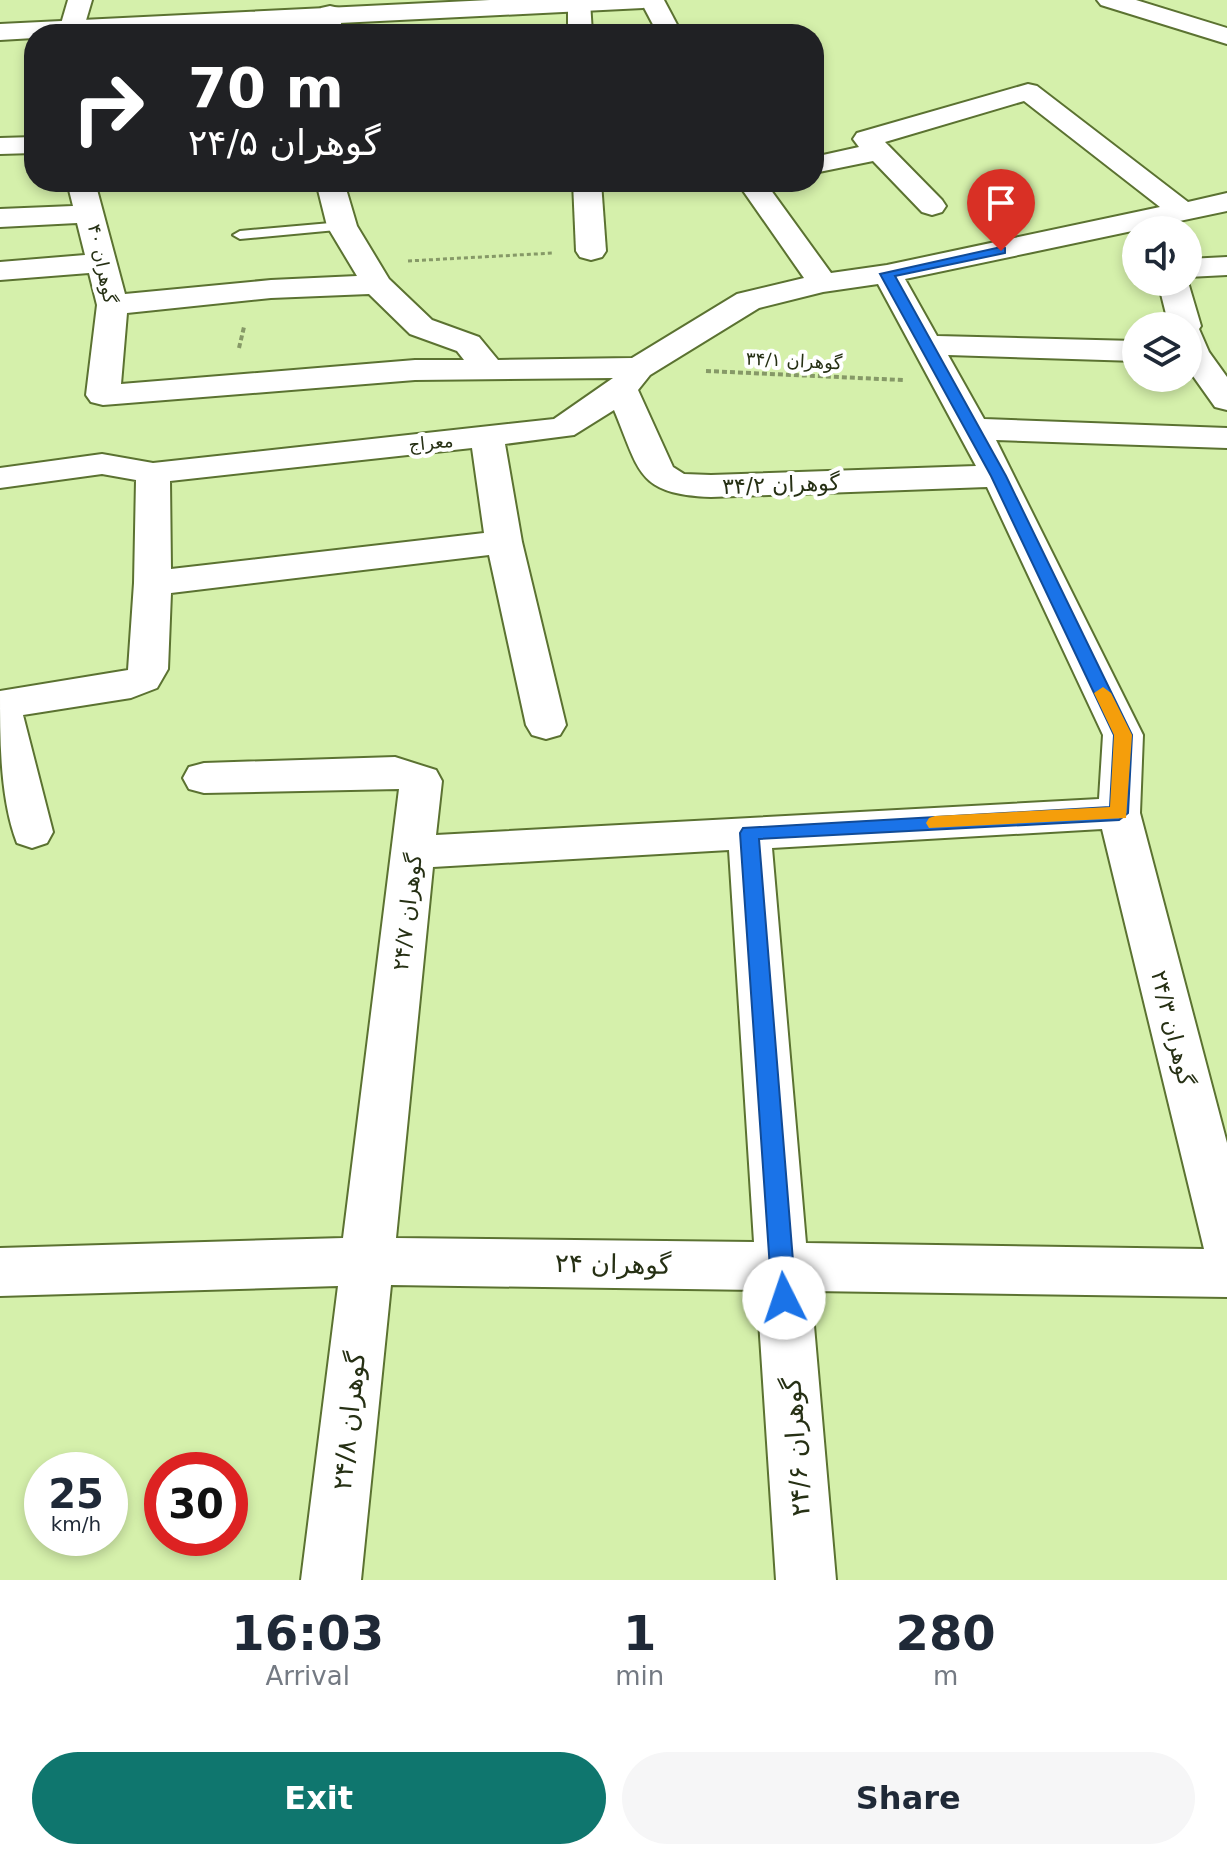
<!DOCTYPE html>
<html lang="en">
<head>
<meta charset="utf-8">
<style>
  :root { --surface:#fff; --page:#f6f6f7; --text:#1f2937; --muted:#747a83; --accent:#0f766e }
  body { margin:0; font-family:"DejaVu Sans",Vazirmatn,sans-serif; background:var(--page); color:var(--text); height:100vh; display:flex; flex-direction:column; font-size:30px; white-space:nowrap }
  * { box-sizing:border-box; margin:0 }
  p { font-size:26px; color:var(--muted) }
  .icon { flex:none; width:44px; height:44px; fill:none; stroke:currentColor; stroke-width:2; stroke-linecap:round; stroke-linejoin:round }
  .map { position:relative; height:1580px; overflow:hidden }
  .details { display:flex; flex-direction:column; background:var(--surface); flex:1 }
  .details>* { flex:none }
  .guide { position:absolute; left:24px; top:24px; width:800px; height:168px; border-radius:32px; box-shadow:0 4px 12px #0003; background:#202124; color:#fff; overflow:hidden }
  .controls { position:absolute; left:1122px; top:216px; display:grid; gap:16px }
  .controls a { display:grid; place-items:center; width:80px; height:80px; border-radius:50%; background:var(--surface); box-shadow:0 4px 12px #0003; font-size:40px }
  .speed { position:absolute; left:24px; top:1452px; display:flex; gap:16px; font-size:40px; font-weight:700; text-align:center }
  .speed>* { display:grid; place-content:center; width:104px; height:104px; border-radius:50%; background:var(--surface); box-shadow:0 4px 12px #0003; line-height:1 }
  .speed small { font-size:20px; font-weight:400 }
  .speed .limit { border:12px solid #d22; background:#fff; color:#111 }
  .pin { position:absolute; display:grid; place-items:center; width:68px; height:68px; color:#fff; margin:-82px -34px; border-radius:50% 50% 50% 0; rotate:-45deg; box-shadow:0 0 8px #0007 }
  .pin .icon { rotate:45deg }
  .me { position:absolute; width:88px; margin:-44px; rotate:356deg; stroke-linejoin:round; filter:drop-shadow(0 0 6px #0008) }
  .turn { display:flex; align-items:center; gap:28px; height:168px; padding:0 32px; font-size:36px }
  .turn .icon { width:104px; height:104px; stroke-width:2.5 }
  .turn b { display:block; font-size:56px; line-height:68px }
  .eta { display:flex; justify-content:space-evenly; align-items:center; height:136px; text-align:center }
  .eta b { font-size:48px; font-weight:600; line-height:56px }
  .button { display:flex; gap:16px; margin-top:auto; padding:16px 32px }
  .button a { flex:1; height:92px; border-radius:48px; background:var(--accent); color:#fff; font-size:32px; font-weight:600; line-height:92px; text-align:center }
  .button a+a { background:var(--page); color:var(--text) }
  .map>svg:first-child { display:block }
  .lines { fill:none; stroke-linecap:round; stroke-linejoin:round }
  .service-casing { stroke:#5b7231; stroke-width:4 }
  .minor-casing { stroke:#5b7231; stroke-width:4 }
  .tertiary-casing { stroke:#5b7231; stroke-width:4 }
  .path-far1 { stroke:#869967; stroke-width:3; stroke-dasharray:4 3; stroke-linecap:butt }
  .path { stroke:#869967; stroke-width:4; stroke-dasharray:5 3; stroke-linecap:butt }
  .service { fill:#fff; fill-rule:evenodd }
  .minor { fill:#fff; fill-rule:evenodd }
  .tertiary { fill:#fff; fill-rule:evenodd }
  .route { fill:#1a73e8; stroke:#114b97; stroke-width:2 }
  .slow { fill:#f59e0b }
  .labels { text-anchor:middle; stroke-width:8; stroke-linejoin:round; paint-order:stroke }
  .far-street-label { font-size:18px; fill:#263014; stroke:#fff }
  .street-label { font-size:22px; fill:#263014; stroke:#fff }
  .near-street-label { font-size:26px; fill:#263014; stroke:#fff }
</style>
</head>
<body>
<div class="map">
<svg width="1227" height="1580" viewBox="0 0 1227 1580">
  <rect width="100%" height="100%" fill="#d5f0ab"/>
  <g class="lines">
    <g class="service-casing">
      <polygon id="service" points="342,222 347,223 347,229 240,239 233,235 240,231"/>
    </g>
    <g class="minor-casing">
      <g id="minor">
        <polygon points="68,0 92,0 82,34 58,34"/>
        <polygon points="568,0 590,0 592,34 568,34"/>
        <polygon points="640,0 664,0 682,34 658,34"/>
        <polygon points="330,6 339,8 342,13 340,34 316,34 321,8"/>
        <path d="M 1028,84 L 1037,86 L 1188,202 L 1227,193 L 1227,211 L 905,279 L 937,336 L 1136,341 L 1136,361 L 948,355 L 984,419 L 1227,428 L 1227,448 L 996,440 L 1143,735 L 1140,813 L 1227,1143 L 1227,1297 L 811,1291 L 836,1580 L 776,1580 L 757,1290 L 391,1285 L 361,1580 L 301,1580 L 338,1286 L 0,1296 L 0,1248 L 343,1238 L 399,789 L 204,793 L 189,789 L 183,778 L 189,767 L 204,763 L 395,757 L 436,770 L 442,781 L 436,835 L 1099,799 L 1103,735 L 987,487 L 711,497 C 636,494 640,471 614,410 L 574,435 L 505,444 L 522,542 L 566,725 L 560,735 L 546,739 L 532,735 L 526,725 L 489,555 L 171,593 L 168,669 L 157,688 L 131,698 L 23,715 L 53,832 L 47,843 L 32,848 L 17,843 C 0,799 0,740 0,691 L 128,670 L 134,583 L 136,480 L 102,474 L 0,488 L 0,468 L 102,454 L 153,463 L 554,419 L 613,378 L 415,380 L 103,405 L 91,402 L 86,395 L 97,305 L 89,273 L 0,280 L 0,262 L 85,255 L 77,223 L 0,227 L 0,209 L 73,206 L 67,182 L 95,182 L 125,294 L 271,280 L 357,276 L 327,226 L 316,182 L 344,182 L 357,226 L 389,279 L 432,320 L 479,337 L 498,360 L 632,358 L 737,294 L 804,278 L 737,182 L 765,182 L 831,273 L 887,265 L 1160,207 L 1024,101 L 885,142 L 942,200 L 946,206 L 942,212 L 932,215 L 922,212 L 873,161 L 814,173 L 814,157 L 859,147 L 853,139 L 857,133 ZM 878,284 L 976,466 L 711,475 L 684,474 L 673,467 L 638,390 L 650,375 L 759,308 L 823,292 ZM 369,294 L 410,334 L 457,351 L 464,360 L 415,360 L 121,384 L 127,313 L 271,298 ZM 472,448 L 484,533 L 171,569 L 170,481 ZM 1102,829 L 1204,1249 L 806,1243 L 772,848 ZM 729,850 L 754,1242 L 396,1238 L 433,867 Z"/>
        <polygon points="34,137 34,153 0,154 0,138"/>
        <polygon points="573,182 601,182 606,251 602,257 591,260 580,257 576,251"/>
        <polygon points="1227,257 1227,275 1188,277 1188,259"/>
        <polygon points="1158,282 1188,282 1201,326 1199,329 1209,352 1227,377 1227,410 1215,407 1188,369 1188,326 1169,326"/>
      </g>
    </g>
    <g class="tertiary-casing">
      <g id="tertiary">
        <polygon points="490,0 656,0 652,5 643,8 115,34 34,34 34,38 0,40 0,24"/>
        <polygon points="1097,0 1136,0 1227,28 1227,44 1101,5"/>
      </g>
    </g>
    <polyline class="path-far1" points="408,261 554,253"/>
    <g class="path">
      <polyline points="239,348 244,327"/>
      <polyline points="706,371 903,380"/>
    </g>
    <use href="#service" class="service"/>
    <use href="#minor" class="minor"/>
    <use href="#tertiary" class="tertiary"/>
  </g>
  <polygon class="route" points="1001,247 1005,248 1005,253 895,276 1006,476 1132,735 1128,813 1119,820 759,839 796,1298 792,1305 784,1308 776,1305 772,1298 740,833 743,828 1110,807 1114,735 991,476 880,274"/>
  <polygon class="slow" points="1103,687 1111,693 1132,735 1126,818 929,828 926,823 929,818 935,816 1110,807 1114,735 1094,693"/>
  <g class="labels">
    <g class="far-street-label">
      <text transform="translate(102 264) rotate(78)" y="6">گوهران ۴۰</text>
      <text transform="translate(794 361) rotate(3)" y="6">گوهران ۳۴/۱</text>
      <text transform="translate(431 443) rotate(-6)" y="6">معراج</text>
    </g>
    <g class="street-label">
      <text transform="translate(781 484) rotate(-2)" y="8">گوهران ۳۴/۲</text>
      <text transform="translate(407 912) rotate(-83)" y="8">گوهران ۲۴/۷</text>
      <text transform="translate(1173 1028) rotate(76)" y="8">گوهران ۲۴/۳</text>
    </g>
    <g class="near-street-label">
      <text transform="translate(613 1264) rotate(1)" y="9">گوهران ۲۴</text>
      <text transform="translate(349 1421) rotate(-84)" y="9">گوهران ۲۴/۸</text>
      <text transform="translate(796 1447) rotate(-94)" y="9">گوهران ۲۴/۶</text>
    </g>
  </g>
</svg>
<div class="controls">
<a><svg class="icon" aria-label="sound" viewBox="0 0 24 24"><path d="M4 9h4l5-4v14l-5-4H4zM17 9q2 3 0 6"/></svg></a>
<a><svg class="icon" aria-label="layers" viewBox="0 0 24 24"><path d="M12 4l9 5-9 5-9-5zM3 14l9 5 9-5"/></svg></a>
</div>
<div class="speed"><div>25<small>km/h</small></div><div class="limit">30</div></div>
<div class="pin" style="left:1001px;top:251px;background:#d93025"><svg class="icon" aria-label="arrive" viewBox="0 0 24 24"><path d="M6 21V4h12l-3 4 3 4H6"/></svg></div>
<svg class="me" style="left:784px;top:1298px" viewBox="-20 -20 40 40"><circle r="19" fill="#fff"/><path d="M0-13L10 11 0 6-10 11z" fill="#1a73e8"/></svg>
<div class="guide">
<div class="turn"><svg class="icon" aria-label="right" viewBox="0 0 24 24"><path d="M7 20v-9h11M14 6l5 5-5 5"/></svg><div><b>70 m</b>گوهران ۲۴/۵</div></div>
</div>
</div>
<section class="details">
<div class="eta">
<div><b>16:03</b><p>Arrival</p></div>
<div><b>1</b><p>min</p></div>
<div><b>280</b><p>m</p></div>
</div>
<div class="button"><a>Exit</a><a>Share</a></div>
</section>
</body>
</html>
